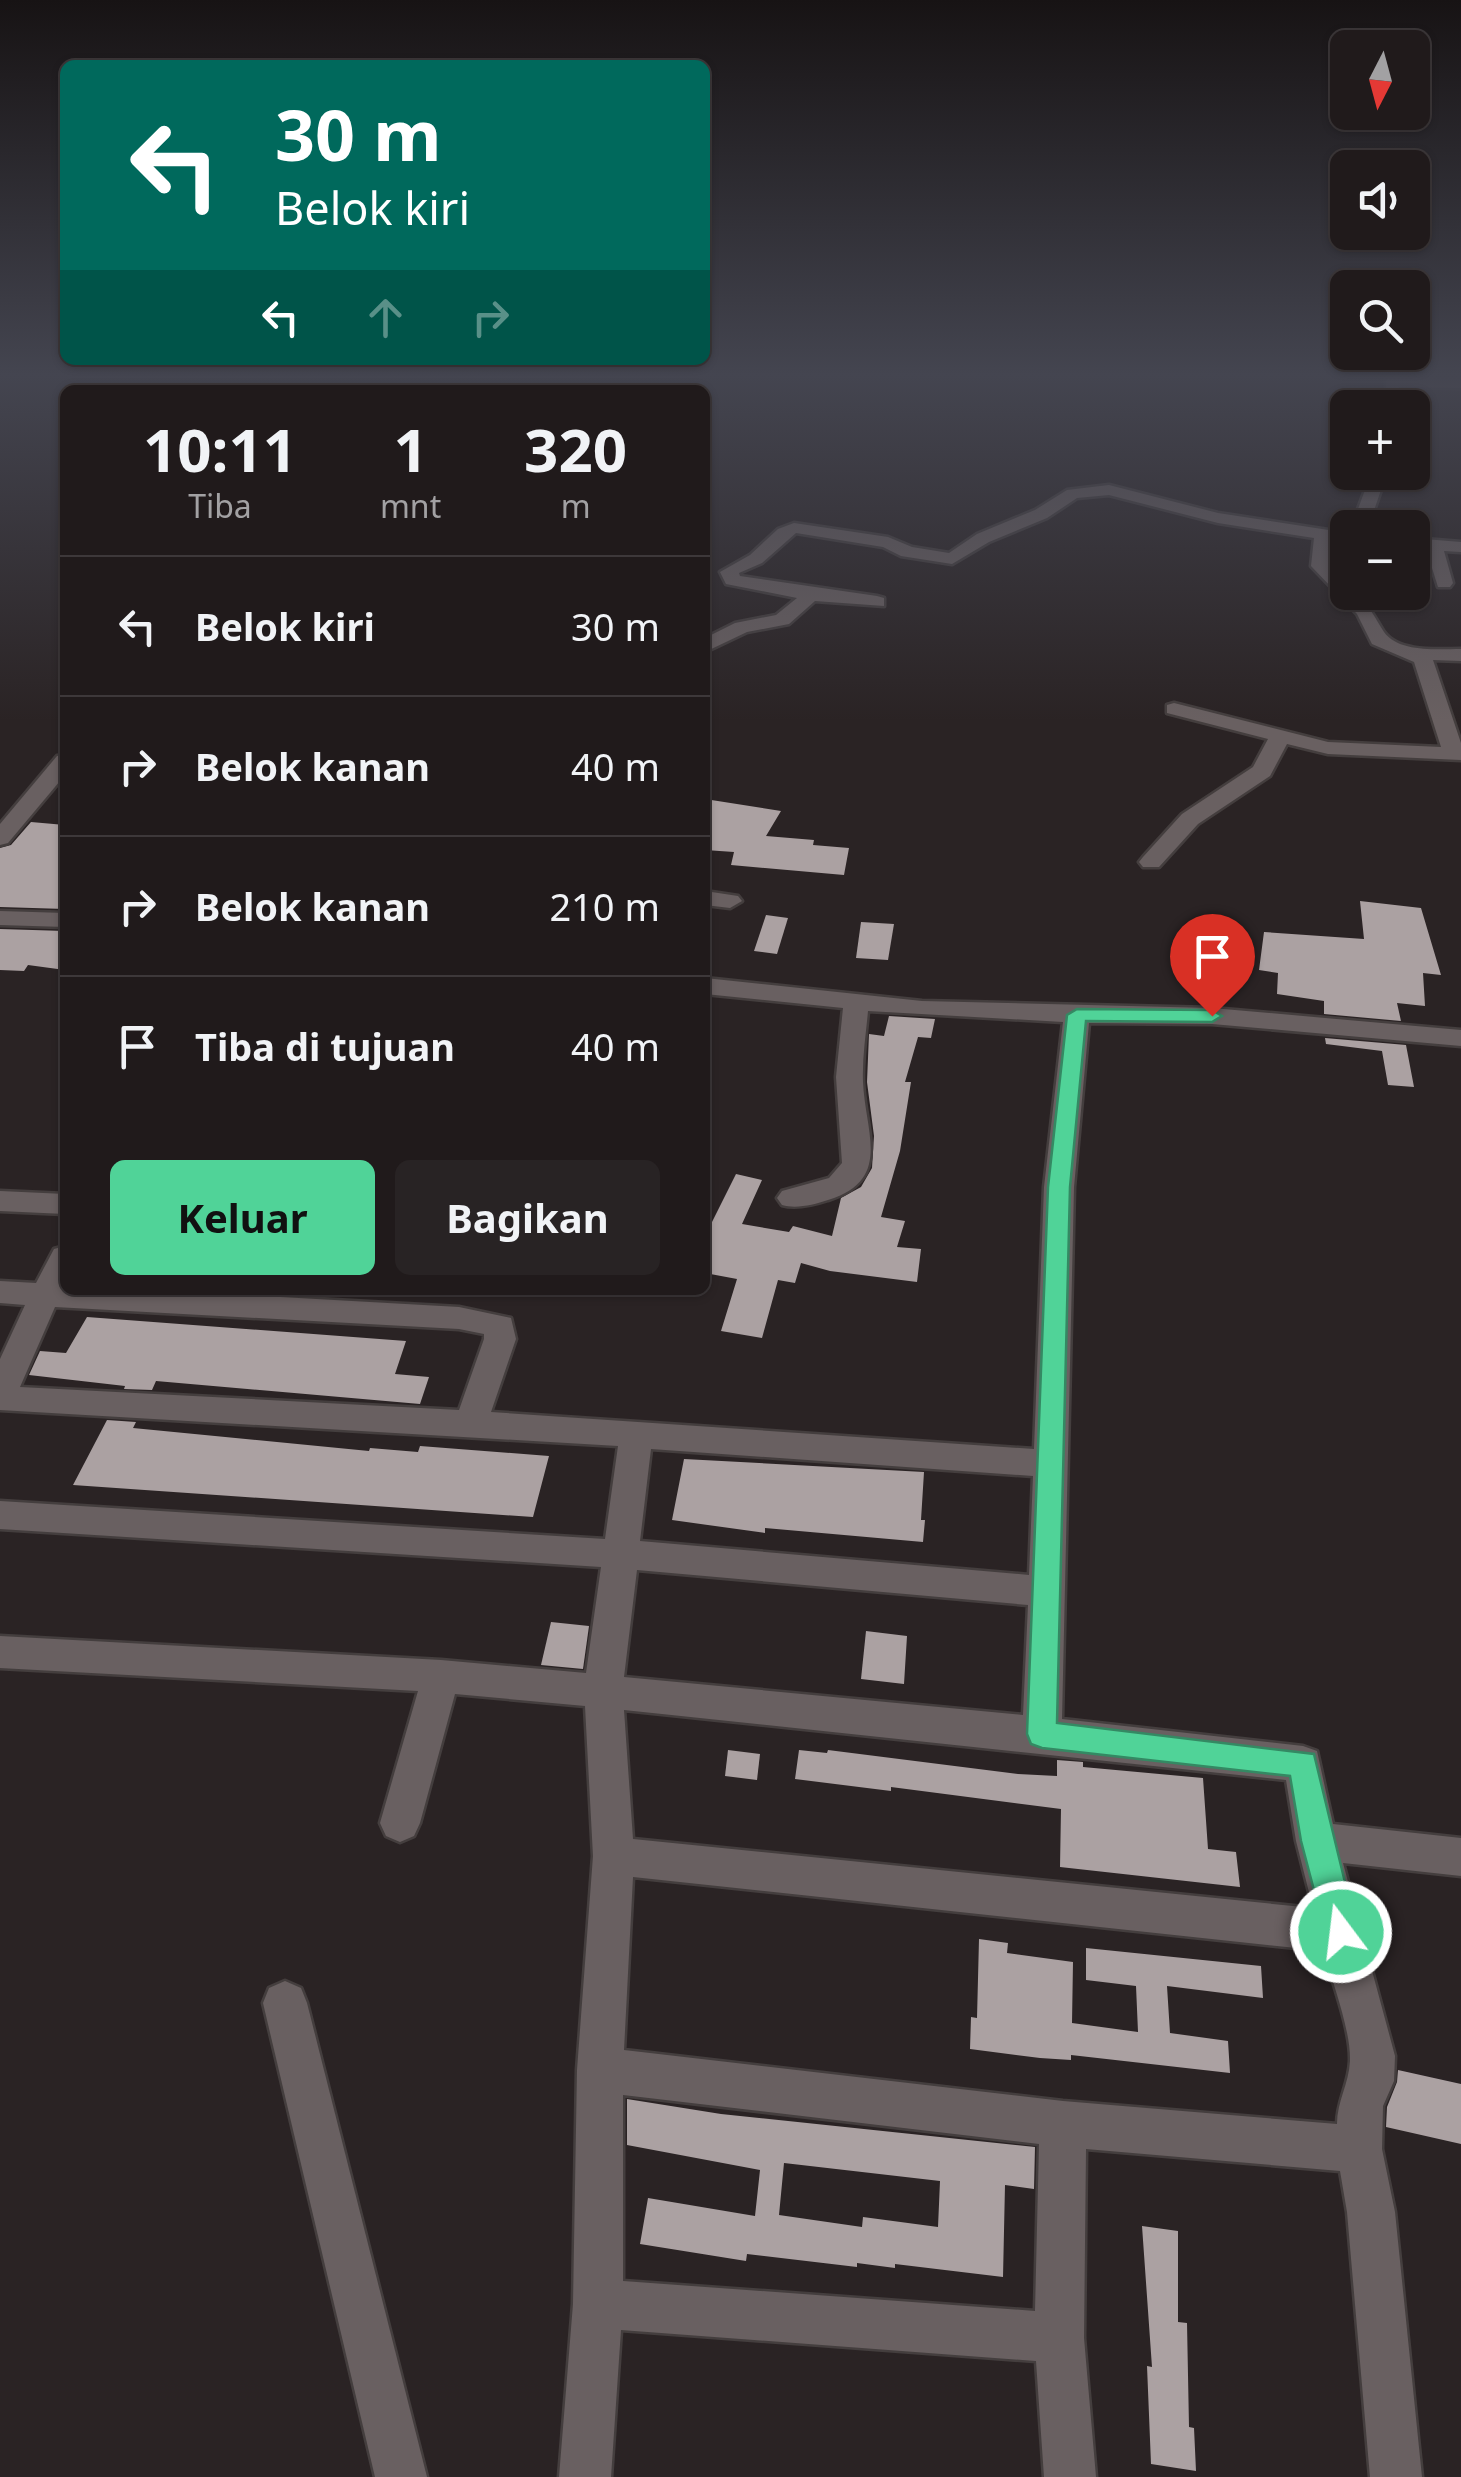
<!DOCTYPE html>
<html lang="id">
<head>
<meta charset="utf-8">
<style>
  :root { --surface:#201a1b; --page:#282324; --text:#f1f3f6; --muted:#a2a1a3; --line:#3d383a; --accent:#50d398 }
  body { margin:0; font-family:"Noto Sans",sans-serif; background:var(--page); color:var(--text); height:100vh; display:flex; flex-direction:column; font-size:38px; white-space:nowrap }
  * { box-sizing:border-box; margin:0 }
  p { font-size:32px; color:var(--muted) }
  .icon { flex:none; width:55px; height:55px; fill:none; stroke:currentColor; stroke-width:2; stroke-linecap:round; stroke-linejoin:round }
  .map { position:relative; flex:1; overflow:hidden }
  .panel { position:absolute; left:60px; top:385px; width:650px; height:910px; display:flex; flex-direction:column; background:var(--surface); border-radius:15px; box-shadow:0 2px 8px #0004,0 0 0 2px var(--line) }
  .panel>* { flex:none }
  .banner { position:absolute; left:60px; top:60px; width:650px; height:305px; border-radius:15px; box-shadow:0 2px 8px #0004,0 0 0 2px var(--line); background:#00695c; color:#fff; overflow:hidden }
  .needle { width:65px; rotate:186deg }
  .fabs { position:absolute; left:1330px; top:30px; display:grid; gap:20px }
  .fabs a { display:grid; place-items:center; width:100px; height:100px; border-radius:15px; background:var(--surface); box-shadow:0 2px 8px #0004,0 0 0 2px var(--line); font-size:50px }
  .pin { position:absolute; display:grid; place-items:center; width:85px; height:85px; color:#fff; margin:-102px -42px; border-radius:50% 50% 50% 0; rotate:-45deg; box-shadow:0 0 10px #0007 }
  .pin .icon { rotate:45deg }
  .me { position:absolute; width:110px; margin:-55px; rotate:345deg; stroke-linejoin:round; filter:drop-shadow(0 0 8px #0008) }
  .turn { display:flex; align-items:center; gap:35px; height:210px; padding:0 50px; font-size:45px }
  .turn .icon { width:130px; height:130px; stroke-width:2.5 }
  .turn b { display:block; font-size:70px; line-height:85px }
  .lanes { display:flex; align-items:center; height:95px; padding:0 50px; background:#0003; justify-content:center; gap:50px; direction:ltr }
  .lanes .off { opacity:.35 }
  .eta { display:flex; justify-content:space-evenly; align-items:center; height:170px; text-align:center }
  .eta b { font-size:60px; font-weight:700; line-height:70px }
  .primary-button { display:flex; gap:20px; margin-top:auto; padding:20px 50px }
  .primary-button a { flex:1; height:115px; border-radius:15px; background:var(--accent); color:#111; font-size:40px; font-weight:700; line-height:115px; text-align:center }
  .primary-button a+a { background:var(--page); color:var(--text) }
  ul { padding:0; list-style:none }
  li { display:flex; align-items:center; gap:30px; height:140px; padding:0 50px; border-top:2px solid var(--line) }
  li div { flex:1 }
  li b { display:block; font-size:38px }
  li em { font-style:normal }
  .map>svg:first-child { display:block }
  .building { fill:#aba1a2; fill-rule:evenodd }
  .lines { fill:none; stroke-linecap:round; stroke-linejoin:round }
  .minor-casing { stroke:#443e3e; stroke-width:5 }
  .minor { fill:#696061; fill-rule:evenodd }
  .route { fill:#50d398; stroke:#348963; stroke-width:2.5 }
</style>
</head>
<body>
<div class="map">
<svg width="1461" height="2477" viewBox="0 0 1461 2477">
  <rect width="100%" height="100%" fill="#2a2324"/>
  <g class="building">
    <polygon points="705,799 781,811 766,836 814,840 813,845 849,848 844,875 731,865 734,852 705,850"/>
    <polygon points="31,822 65,825 65,909 0,907 0,848 11,845"/>
    <polygon points="1360,901 1421,908 1441,975 1423,973 1425,1006 1397,1003 1401,1021 1324,1014 1324,1001 1277,994 1278,973 1259,970 1264,932 1364,939"/>
    <polygon points="766,915 788,918 777,954 754,951"/>
    <polygon points="861,922 894,924 888,960 856,958"/>
    <polygon points="0,929 65,931 65,970 28,965 24,971 0,970"/>
    <polygon points="889,1016 935,1019 931,1038 918,1037 905,1082 911,1082 900,1151 881,1217 905,1221 897,1247 921,1249 917,1282 830,1271 801,1263 795,1283 778,1280 762,1338 721,1331 737,1279 705,1273 705,1236 736,1174 762,1180 742,1224 789,1232 793,1226 832,1236 841,1198 861,1187 872,1168 874,1136 867,1082 869,1034 884,1036"/>
    <polygon points="1325,1038 1406,1045 1414,1087 1388,1085 1382,1051 1326,1044"/>
    <polygon points="87,1317 406,1341 395,1374 429,1377 420,1404 156,1381 152,1390 124,1389 125,1386 29,1375 40,1351 66,1353"/>
    <polygon points="107,1420 136,1422 133,1428 369,1451 370,1448 418,1452 420,1446 549,1456 533,1517 73,1485"/>
    <polygon points="684,1459 924,1472 921,1520 925,1520 923,1542 765,1528 765,1533 672,1520"/>
    <polygon points="551,1622 589,1626 583,1669 541,1665"/>
    <polygon points="866,1631 907,1636 904,1684 861,1679"/>
    <polygon points="728,1750 760,1754 757,1780 725,1776"/>
    <polygon points="799,1750 827,1753 828,1750 1018,1774 1057,1776 1057,1760 1083,1762 1083,1767 1203,1778 1208,1849 1236,1852 1240,1887 1060,1867 1061,1809 891,1787 891,1791 795,1779"/>
    <polygon points="979,1939 1008,1943 1007,1953 1073,1962 1072,2023 1138,2032 1136,1986 1086,1980 1086,1948 1261,1966 1263,1998 1167,1986 1170,2033 1228,2041 1230,2073 1071,2055 1071,2060 1040,2058 970,2049 971,2017 977,2018"/>
    <polygon points="1398,2070 1461,2084 1461,2144 1386,2127 1387,2107 1397,2082"/>
    <path d="M 627,2099 L 721,2114 L 1035,2147 L 1034,2189 L 1005,2185 L 1003,2277 L 895,2264 L 895,2268 L 857,2263 L 857,2267 L 747,2254 L 746,2261 L 640,2244 L 648,2198 L 755,2216 L 760,2170 L 627,2145 ZM 784,2163 L 940,2181 L 938,2227 L 863,2217 L 862,2227 L 779,2215 Z"/>
    <polygon points="1142,2226 1178,2231 1178,2322 1187,2323 1189,2427 1194,2428 1196,2471 1151,2464 1147,2366 1152,2367"/>
  </g>
  <g class="lines">
    <g class="minor-casing">
      <g id="minor">
        <polygon points="1386,379 1461,380 1461,388 1399,387 1401,408 1386,408"/>
        <polygon points="1363,472 1379,472 1381,490 1368,528 1351,528 1365,490"/>
        <path d="M 1109,485 L 1218,513 L 1348,533 L 1348,543 L 1331,541 L 1329,565 L 1348,584 L 1348,592 L 1356,592 C 1369,605 1375,618 1384,632 C 1399,653 1438,649 1461,649 L 1461,661 L 1433,660 L 1461,743 L 1461,760 L 1328,754 L 1287,744 L 1270,776 L 1198,824 L 1159,867 L 1143,867 L 1139,862 L 1143,857 L 1182,814 L 1253,767 L 1268,739 L 1167,713 L 1167,705 L 1174,703 L 1328,742 L 1441,747 L 1414,662 L 1372,644 L 1357,614 L 1311,566 L 1314,538 L 1218,523 L 1109,495 L 1077,498 L 1047,518 L 989,542 L 952,564 L 901,556 L 883,547 L 796,533 L 762,563 L 739,573 L 740,576 L 877,596 L 884,598 L 884,606 L 815,601 L 789,624 L 747,632 L 705,652 L 705,638 L 735,623 L 776,615 L 797,598 L 726,584 L 720,572 L 750,555 L 778,529 L 794,523 L 888,537 L 912,547 L 949,553 L 977,534 L 1035,510 L 1067,490 Z"/>
        <polygon points="1412,538 1461,542 1461,552 1444,551 1453,583 1450,587 1438,587 1426,549 1412,548"/>
        <polygon points="65,755 65,775 8,843 0,845 0,824 57,756"/>
        <polygon points="705,891 738,896 742,901 730,908 705,905"/>
        <polygon points="0,911 65,913 65,927 0,925"/>
        <path d="M 705,978 L 922,1001 L 1212,1008 L 1461,1030 L 1461,1046 L 1212,1024 L 1089,1023 L 1074,1187 L 1062,1719 L 1303,1746 L 1317,1751 L 1333,1824 L 1461,1838 L 1461,1876 L 1343,1863 L 1395,2056 L 1394,2081 L 1383,2106 L 1382,2149 L 1395,2212 L 1422,2477 L 1370,2477 L 1347,2212 L 1340,2171 L 1086,2149 L 1084,2338 L 1096,2477 L 1044,2477 L 1036,2361 L 621,2330 L 611,2477 L 559,2477 L 573,2304 L 577,2070 L 593,1856 L 585,1706 L 455,1694 L 420,1823 L 414,1836 L 400,1842 L 386,1836 L 380,1823 L 418,1691 L 0,1668 L 0,1636 L 441,1660 L 586,1673 L 601,1567 L 0,1529 L 0,1501 L 605,1539 L 618,1446 L 0,1410 L 0,1359 L 25,1305 L 0,1303 L 0,1281 L 36,1283 L 54,1249 L 65,1246 L 65,1290 L 153,1290 L 459,1307 L 511,1318 L 516,1339 L 491,1412 L 1034,1449 L 1044,1187 L 1063,1022 L 868,1011 C 866,1034 862,1058 863,1082 C 865,1132 893,1180 828,1200 C 813,1205 796,1209 782,1205 L 777,1198 L 782,1191 L 829,1178 L 842,1163 L 836,1077 L 843,1008 L 705,994 ZM 55,1307 L 459,1329 L 484,1334 L 484,1339 L 459,1410 L 20,1387 ZM 651,1449 L 1033,1476 L 1029,1575 L 640,1541 ZM 637,1570 L 1028,1605 L 1023,1715 L 624,1677 ZM 624,1710 L 1286,1780 L 1296,1841 L 1313,1908 L 633,1839 ZM 633,1877 L 1324,1951 C 1332,1982 1351,2030 1350,2061 C 1349,2084 1337,2101 1337,2124 L 1063,2101 L 624,2050 ZM 623,2095 L 1039,2144 L 1035,2311 L 623,2281 Z"/>
        <polygon points="0,1191 65,1194 65,1214 0,1211"/>
        <polygon points="285,1981 301,1988 307,2003 427,2477 375,2477 263,2003 269,1988"/>
      </g>
    </g>
    <use href="#minor" class="minor"/>
  </g>
  <linearGradient id="sky" x2="0" y2="1"><stop stop-color="#171314"/><stop offset="0.52" stop-color="#444550"/><stop offset="1" stop-color="#444550" stop-opacity="0"/></linearGradient>
  <rect width="1461" height="721" fill="url(#sky)"/>
  <polygon class="route" points="1077,1009 1212,1010 1222,1016 1212,1022 1086,1021 1070,1187 1057,1723 1314,1754 1357,1932 1352,1943 1341,1947 1330,1943 1325,1932 1301,1841 1290,1776 1042,1748 1031,1744 1027,1734 1048,1187 1067,1015"/>
</svg>
<div class="fabs">
<a><svg class="needle" viewBox="-14 -14 28 28"><path d="M0-13l5 13h-10z" fill="#e53935"/><path d="M0 13l5-13h-10z" fill="#a2a1a3"/></svg></a>
<a><svg class="icon" aria-label="sound" viewBox="0 0 24 24"><path d="M4 9h4l5-4v14l-5-4H4zM17 9q2 3 0 6"/></svg></a>
<a><svg class="icon" aria-label="search" viewBox="0 0 24 24"><circle cx="10" cy="10" r="6"/><path d="M15 15l6 6"/></svg></a>
<a>+</a>
<a>−</a>
</div>
<div class="pin" style="left:1212px;top:1016px;background:#d93025"><svg class="icon" aria-label="arrive" viewBox="0 0 24 24"><path d="M6 21V4h12l-3 4 3 4H6"/></svg></div>
<svg class="me" style="left:1341px;top:1932px" viewBox="-20 -20 40 40"><circle r="17" fill="#50d398" stroke="#fff" stroke-width="3"/><path d="M0-11L8 9 0 5-8 9z" fill="#fff"/></svg>
<div class="banner">
<div class="turn"><svg class="icon" aria-label="left" viewBox="0 0 24 24"><path d="M17 20v-9H6M10 6l-5 5 5 5"/></svg><div><b>30 m</b>Belok kiri</div></div>
<div class="lanes"><svg class="icon" aria-label="left" viewBox="0 0 24 24"><path d="M17 20v-9H6M10 6l-5 5 5 5"/></svg><svg class="icon off" aria-label="ahead" viewBox="0 0 24 24"><path d="M12 20V5M6 11l6-6 6 6"/></svg><svg class="icon off" aria-label="right" viewBox="0 0 24 24"><path d="M7 20v-9h11M14 6l5 5-5 5"/></svg></div>
</div>
<section class="panel">
<div class="eta">
<div><b>10:11</b><p>Tiba</p></div>
<div><b>1</b><p>mnt</p></div>
<div><b>320</b><p>m</p></div>
</div>
<ul>
<li><svg class="icon" aria-label="left" viewBox="0 0 24 24"><path d="M17 20v-9H6M10 6l-5 5 5 5"/></svg><div><b>Belok kiri</b></div><em>30 m</em></li>
<li><svg class="icon" aria-label="right" viewBox="0 0 24 24"><path d="M7 20v-9h11M14 6l5 5-5 5"/></svg><div><b>Belok kanan</b></div><em>40 m</em></li>
<li><svg class="icon" aria-label="right" viewBox="0 0 24 24"><path d="M7 20v-9h11M14 6l5 5-5 5"/></svg><div><b>Belok kanan</b></div><em>210 m</em></li>
<li><svg class="icon" aria-label="arrive" viewBox="0 0 24 24"><path d="M6 21V4h12l-3 4 3 4H6"/></svg><div><b>Tiba di tujuan</b></div><em>40 m</em></li>
</ul>
<div class="primary-button"><a>Keluar</a><a>Bagikan</a></div>
</section>
</div>
</body>
</html>
